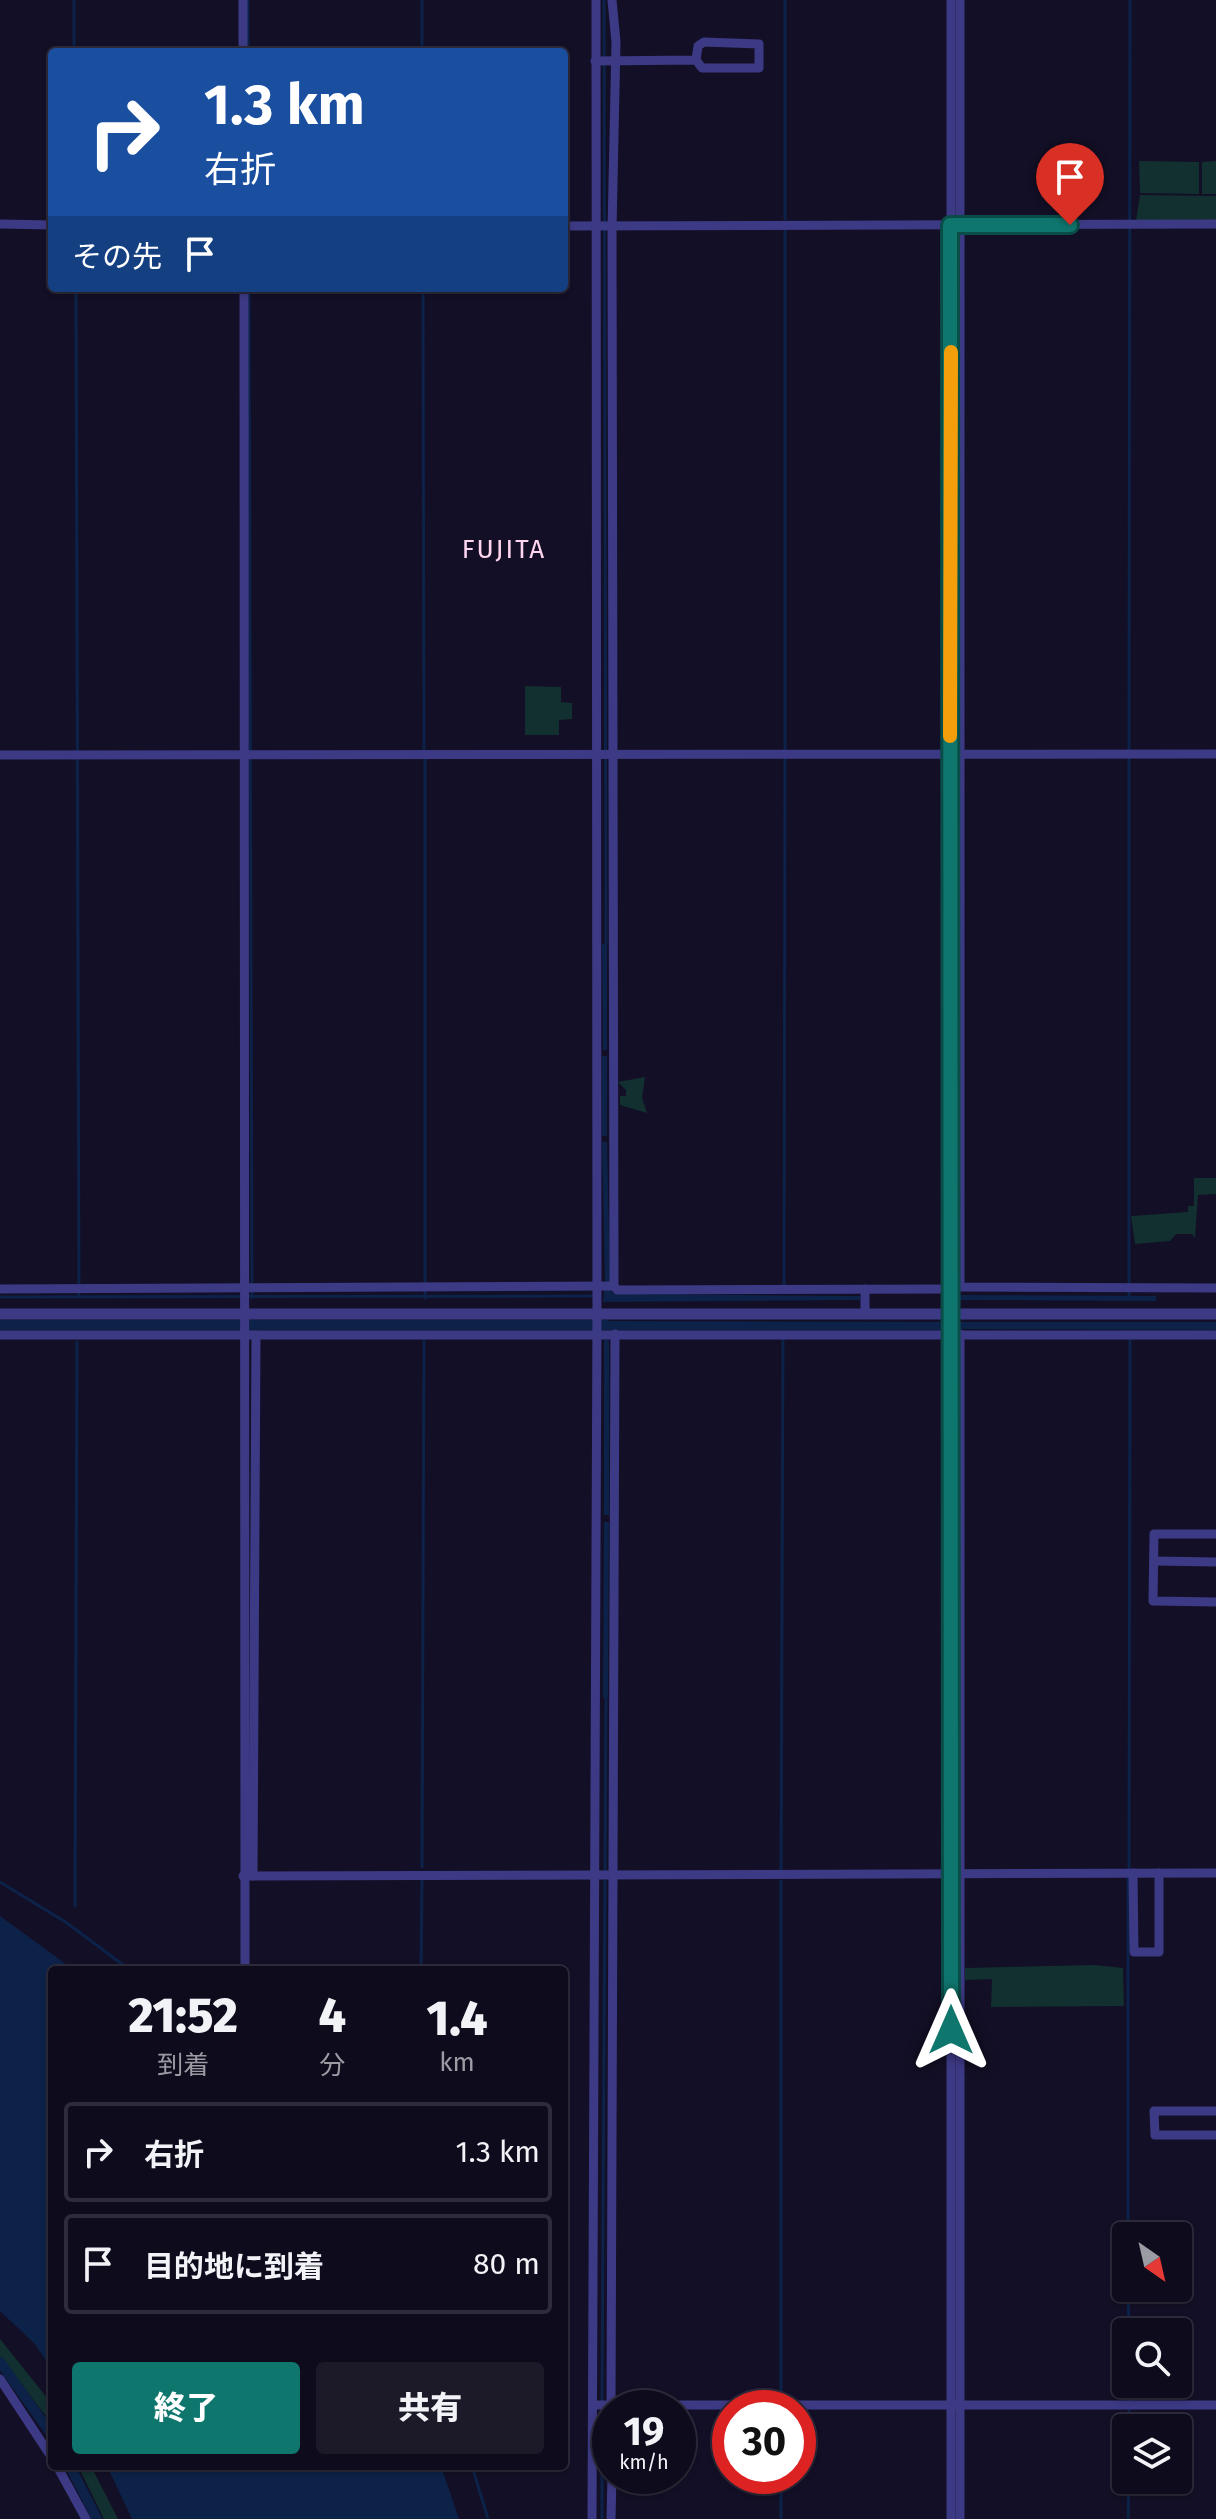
<!DOCTYPE html>
<html lang="ja">
<head>
<meta charset="utf-8">
<style>
  :root { --surface:#0e0b1c; --page:#1c1929; --text:#f1f3f6; --muted:#9b9ba3; --line:#2e2b3b; --accent:#0f766e }
  body { margin:0; font-family:"Fira Sans","Noto Sans JP",sans-serif; background:var(--page); color:var(--text); height:100vh; display:flex; flex-direction:column; font-size:30px; white-space:nowrap }
  * { box-sizing:border-box; margin:0 }
  p { font-size:26px; color:var(--muted) }
  .icon { flex:none; width:44px; height:44px; fill:none; stroke:currentColor; stroke-width:2; stroke-linecap:round; stroke-linejoin:round }
  .map { position:relative; flex:1; overflow:hidden }
  .panel { position:absolute; left:48px; top:1966px; width:520px; height:504px; display:flex; flex-direction:column; background:var(--surface); border-radius:8px; box-shadow:0 2px 6px #0004,0 0 0 2px var(--line) }
  .panel>* { flex:none }
  .banner { position:absolute; left:48px; top:48px; width:520px; height:244px; border-radius:8px; box-shadow:0 2px 6px #0004,0 0 0 2px var(--line); background:#1a4fa0; color:#fff; overflow:hidden }
  .needle { width:52px; rotate:146deg }
  .tools { position:absolute; left:1112px; top:2222px; display:grid; gap:16px }
  .tools a { display:grid; place-items:center; width:80px; height:80px; border-radius:8px; background:var(--surface); box-shadow:0 2px 6px #0004,0 0 0 2px var(--line); font-size:40px }
  .speed { position:absolute; left:592px; top:2390px; display:flex; gap:16px; font-size:40px; font-weight:700; text-align:center }
  .speed>* { display:grid; place-content:center; width:104px; height:104px; border-radius:50%; background:var(--surface); box-shadow:0 2px 6px #0004,0 0 0 2px var(--line); line-height:1 }
  .speed small { font-size:20px; font-weight:400 }
  .speed .limit { border:12px solid #d22; background:#fff; color:#111 }
  .pin { position:absolute; display:grid; place-items:center; width:68px; height:68px; color:#fff; margin:-82px -34px; border-radius:50% 50% 50% 0; rotate:-45deg; box-shadow:0 0 8px #0007 }
  .pin .icon { rotate:45deg }
  .me { position:absolute; width:88px; margin:-44px; rotate:0deg; stroke-linejoin:round; filter:drop-shadow(0 0 6px #0008) }
  .turn { display:flex; align-items:center; gap:28px; height:168px; padding:0 24px; font-size:36px }
  .turn .icon { width:104px; height:104px; stroke-width:2.5 }
  .turn b { display:block; font-size:56px; line-height:68px }
  .then { display:flex; align-items:center; height:76px; padding:0 24px; background:#0003; gap:16px; font-size:30px }
  .eta { display:flex; justify-content:space-evenly; align-items:center; height:136px; text-align:center }
  .eta b { font-size:48px; font-weight:800; line-height:56px }
  .primary-button { display:flex; gap:16px; margin-top:auto; padding:16px 24px }
  .primary-button a { flex:1; height:92px; border-radius:8px; background:var(--accent); color:#fff; font-size:32px; font-weight:800; line-height:92px; text-align:center }
  .primary-button a+a { background:var(--page); color:var(--text) }
  ul { padding:0; list-style:none }
  li { display:flex; align-items:center; gap:24px; height:100px; margin:0 16px 12px; padding:0 8px; border:4px solid var(--line); border-radius:8px }
  li div { flex:1 }
  li b { display:block; font-size:30px }
  li em { font-style:normal }
  .map>svg:first-child { display:block }
  .green { fill:#12302f }
  .water { fill:#0c2248 }
  .lines { fill:none; stroke-linecap:round; stroke-linejoin:round }
  .stream { stroke:#0c2248; stroke-width:3 }
  .canal { stroke:#0c2248; stroke-width:10 }
  .minor { stroke:#3d3a85; stroke-width:9 }
  .tertiary { stroke:#3d3a85; stroke-width:11 }
  .route-casing { stroke:#0a4d48; stroke-width:20 }
  .route { stroke:#0f766e; stroke-width:14 }
  .slow { stroke:#f59e0b; stroke-width:14 }
  .labels { text-anchor:middle; stroke-width:6; stroke-linejoin:round; paint-order:stroke }
  .quarter-label { font-size:26px; letter-spacing:2px; fill:#ffd6f0; stroke:#130f26 }
</style>
</head>
<body>
<div class="map">
<svg width="1216" height="2519" viewBox="0 0 1216 2519">
  <rect width="100%" height="100%" fill="#130f26"/>
  <g class="green">
    <polygon points="1139,161 1199,162 1199,194 1140,193"/>
    <polygon points="1216,161 1216,194 1202,194 1202,162"/>
    <polygon points="1140,195 1216,196 1216,221 1136,221"/>
    <polygon points="525,686 561,687 561,702 572,703 572,719 559,720 559,735 525,735"/>
    <polygon points="645,1077 642,1098 647,1113 620,1105 620,1096 626,1096 626,1090 618,1082"/>
    <polygon points="1194,1178 1216,1178 1216,1194 1198,1195 1195,1238 1192,1234 1176,1234 1170,1241 1135,1244 1131,1216 1188,1212 1188,1206 1194,1206"/>
    <polygon points="1094,1965 1123,1968 1124,2006 991,2007 992,1979 965,1980 965,1968"/>
    <polygon points="0,2339 52,2404 52,2424 0,2356"/>
    <polygon points="78,2466 91,2466 118,2519 104,2519"/>
  </g>
  <g class="water">
    <polygon points="602,944 607,944 607,1050 603,1050"/>
    <rect x="602" y="1056" width="5" height="80"/>
    <polygon points="602,1142 607,1142 610,1283 605,1283"/>
    <polygon points="610,1289 613,1294 860,1296 860,1300 603,1302 604,1290"/>
    <polygon points="954,1290 959,1295 1156,1296 1156,1301 955,1300"/>
    <polygon points="605,1321 946,1322 947,1327 944,1330 605,1330"/>
    <polygon points="956,1322 1216,1322 1216,1330 957,1329"/>
    <rect x="604" y="1340" width="5" height="175"/>
    <polygon points="604,1522 609,1522 608,1698 603,1698"/>
    <polygon points="0,1916 74,1970 52,1970 52,2369 34,2343 0,2311"/>
    <polygon points="107,2466 441,2466 459,2519 132,2519"/>
  </g>
  <g class="lines">
    <g class="stream">
      <polyline points="74,0 74,52"/>
      <polyline points="248,0 248,52"/>
      <polyline points="422,0 422,52"/>
      <polyline points="604,0 606,945"/>
      <polyline points="785,0 785,219"/>
      <polyline points="76,288 79,1297"/>
      <polyline points="249,288 252,1298"/>
      <polyline points="423,288 424,750"/>
      <polyline points="785,750 785,229"/>
      <polyline points="1129,750 1130,0"/>
      <polyline points="784,1285 785,759"/>
      <polyline points="0,1297 596,1296"/>
      <polyline points="425,1298 425,759"/>
      <polyline points="1129,1298 1129,758"/>
      <polyline points="252,1325 252,1330"/>
      <polyline points="78,1329 78,1325"/>
      <polyline points="424,1329 424,1326"/>
      <polyline points="422,1867 424,1339"/>
      <polyline points="1129,1869 1130,1337"/>
      <polyline points="781,1870 783,1338"/>
      <polyline points="1128,1877 1128,2236"/>
      <polyline points="0,1882 67,1923 130,1970"/>
      <polyline points="75,1906 77,1342"/>
      <polyline points="421,1970 422,1880"/>
      <polyline points="1128,2288 1129,2332"/>
      <polyline points="1129,2384 1129,2428"/>
      <polyline points="602,2401 606,1697"/>
      <polyline points="781,2401 781,1881"/>
      <polyline points="472,2466 488,2519"/>
      <polyline points="602,2519 602,2409"/>
      <polyline points="781,2519 781,2476"/>
      <polyline points="1128,2519 1129,2480"/>
    </g>
    <g class="canal">
      <polyline points="0,1325 606,1325"/>
      <polyline points="0,2362 52,2435"/>
      <polyline points="70,2466 97,2519"/>
    </g>
    <g class="minor">
      <polyline points="243,0 243,52"/>
      <polyline points="612,0 616,42 612,230 614,1286 617,1290 949,1289"/>
      <polyline points="951,0 951,2519"/>
      <polyline points="960,0 960,1287 1216,1288"/>
      <polyline points="595,61 696,60 702,68 759,68 759,44 704,42 698,46 696,60"/>
      <polyline points="0,224 52,225"/>
      <polyline points="564,226 1216,224"/>
      <polyline points="244,288 245,1970"/>
      <polyline points="0,755 1216,754"/>
      <polyline points="0,1289 614,1286"/>
      <polyline points="865,1314 865,1289"/>
      <polyline points="0,1335 1216,1335"/>
      <polyline points="1216,1534 1154,1534 1153,1601 1216,1602"/>
      <polyline points="1154,1561 1216,1562"/>
      <polyline points="1133,1873 1134,1952 1159,1952 1159,1873"/>
      <polyline points="243,1876 1216,1873"/>
      <polyline points="253,1876 256,1335"/>
      <polyline points="1216,2111 1154,2111 1155,2135 1216,2135"/>
      <polyline points="0,2379 52,2458"/>
      <polyline points="593,2405 1216,2405"/>
      <polyline points="611,2408 615,1334"/>
      <polyline points="57,2466 86,2519"/>
      <polyline points="592,2519 597,1314 596,0"/>
      <polyline points="611,2519 612,2476"/>
      <polyline points="960,2519 960,1334"/>
    </g>
    <polyline class="tertiary" points="0,1314 1216,1314"/>
  </g>
  <g class="lines">
    <g class="route-casing">
      <polyline id="route" points="951,2030 950,225 1070,225"/>
    </g>
    <use href="#route" class="route"/>
    <polyline class="slow" points="950,736 951,352"/>
  </g>
  <g class="labels">
    <g class="quarter-label">
      <text x="504" y="558">FUJITA</text>
    </g>
  </g>
</svg>
<div class="tools">
<a><svg class="needle" viewBox="-14 -14 28 28"><path d="M0-13l5 13h-10z" fill="#e53935"/><path d="M0 13l5-13h-10z" fill="#9b9ba3"/></svg></a>
<a><svg class="icon" aria-label="search" viewBox="0 0 24 24"><circle cx="10" cy="10" r="6"/><path d="M15 15l6 6"/></svg></a>
<a><svg class="icon" aria-label="layers" viewBox="0 0 24 24"><path d="M12 4l9 5-9 5-9-5zM3 14l9 5 9-5"/></svg></a>
</div>
<div class="speed"><div>19<small>km/h</small></div><div class="limit">30</div></div>
<div class="pin" style="left:1070px;top:225px;background:#d93025"><svg class="icon" aria-label="arrive" viewBox="0 0 24 24"><path d="M6 21V4h12l-3 4 3 4H6"/></svg></div>
<svg class="me" style="left:951px;top:2030px" viewBox="-20 -20 40 40"><path d="M0-17L14 15 0 8-14 15z" fill="#0f766e" stroke="#fff" stroke-width="4"/></svg>
<div class="banner">
<div class="turn"><svg class="icon" aria-label="right" viewBox="0 0 24 24"><path d="M7 20v-9h11M14 6l5 5-5 5"/></svg><div><b>1.3 km</b>右折</div></div>
<div class="then">その先<svg class="icon" aria-label="arrive" viewBox="0 0 24 24"><path d="M6 21V4h12l-3 4 3 4H6"/></svg></div>
</div>
<section class="panel">
<div class="eta">
<div><b>21:52</b><p>到着</p></div>
<div><b>4</b><p>分</p></div>
<div><b>1.4</b><p>km</p></div>
</div>
<ul>
<li><svg class="icon" aria-label="right" viewBox="0 0 24 24"><path d="M7 20v-9h11M14 6l5 5-5 5"/></svg><div><b>右折</b></div><em>1.3 km</em></li>
<li><svg class="icon" aria-label="arrive" viewBox="0 0 24 24"><path d="M6 21V4h12l-3 4 3 4H6"/></svg><div><b>目的地に到着</b></div><em>80 m</em></li>
</ul>
<div class="primary-button"><a>終了</a><a>共有</a></div>
</section>
</div>
</body>
</html>
